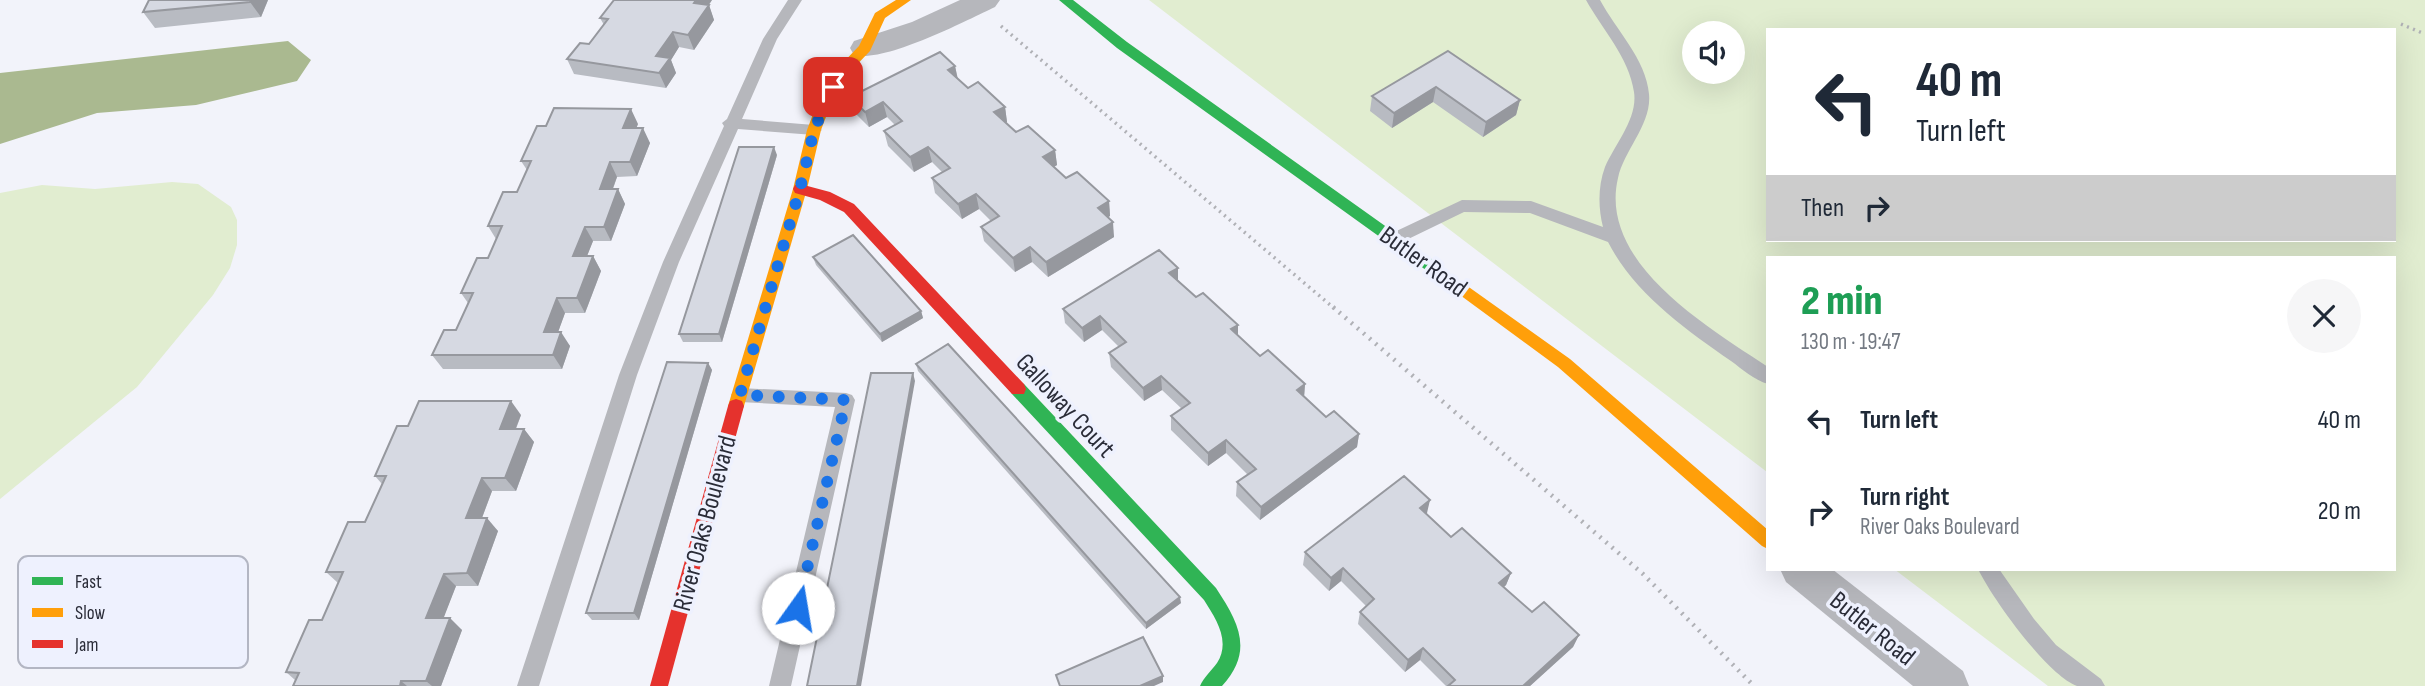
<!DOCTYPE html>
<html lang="en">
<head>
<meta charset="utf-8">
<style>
  :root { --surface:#fff; --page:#f6f6f7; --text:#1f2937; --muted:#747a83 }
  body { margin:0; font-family:"Sofia Sans Condensed",sans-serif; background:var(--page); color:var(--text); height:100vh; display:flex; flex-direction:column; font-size:26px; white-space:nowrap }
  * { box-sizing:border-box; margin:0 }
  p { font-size:23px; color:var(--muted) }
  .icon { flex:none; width:38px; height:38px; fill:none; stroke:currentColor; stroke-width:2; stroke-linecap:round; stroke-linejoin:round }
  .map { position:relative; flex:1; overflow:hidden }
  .side { position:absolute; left:1766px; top:256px; width:630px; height:315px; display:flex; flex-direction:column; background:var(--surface); border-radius:0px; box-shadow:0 7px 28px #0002 }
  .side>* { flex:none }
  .banner { position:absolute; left:1766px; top:28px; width:630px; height:214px; border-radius:0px; box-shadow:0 7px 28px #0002; background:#fff; color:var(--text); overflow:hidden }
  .fabs { position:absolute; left:1682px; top:21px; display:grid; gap:14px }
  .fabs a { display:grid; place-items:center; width:63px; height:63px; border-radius:50%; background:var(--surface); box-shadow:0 7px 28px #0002; font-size:35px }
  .pin { position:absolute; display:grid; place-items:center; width:60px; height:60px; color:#fff; margin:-30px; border-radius:14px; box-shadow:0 4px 10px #0006 }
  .me { position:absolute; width:77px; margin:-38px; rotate:13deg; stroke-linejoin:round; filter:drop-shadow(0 0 5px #0008) }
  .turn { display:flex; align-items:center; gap:24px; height:147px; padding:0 35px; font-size:32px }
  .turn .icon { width:91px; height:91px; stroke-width:2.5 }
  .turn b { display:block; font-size:49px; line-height:60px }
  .then { display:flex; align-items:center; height:66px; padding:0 35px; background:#0003; gap:14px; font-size:26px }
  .round { display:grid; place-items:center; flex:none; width:74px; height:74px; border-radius:37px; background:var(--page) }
  .overview { display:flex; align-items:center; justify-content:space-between; height:119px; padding:0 35px }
  h1 { font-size:42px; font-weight:800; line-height:52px; color:#1e9e55 }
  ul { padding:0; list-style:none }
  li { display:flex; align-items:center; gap:21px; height:91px; padding:0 35px }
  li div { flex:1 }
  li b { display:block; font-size:26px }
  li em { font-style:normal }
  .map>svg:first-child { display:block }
  .green { fill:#e1edd0; fill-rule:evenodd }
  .water { fill:#aab990 }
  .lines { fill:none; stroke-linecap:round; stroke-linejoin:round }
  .path-far1 { stroke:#b0b1b6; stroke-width:3.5; stroke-dasharray:2 4.5; stroke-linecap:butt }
  .path { stroke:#b0b1b6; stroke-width:4.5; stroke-dasharray:2 6; stroke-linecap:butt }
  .lane { fill:#b6b7bc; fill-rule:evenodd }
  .street { fill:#b6b7bc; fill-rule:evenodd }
  .fast { fill:#30b455; fill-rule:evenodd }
  .slow { fill:#ff9f0a; fill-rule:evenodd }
  .jam { fill:#e5322d; fill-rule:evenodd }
  .wall { fill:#b8bbc2 }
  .shaded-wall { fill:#96989e }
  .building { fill:#d6d9e2; stroke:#96989e; stroke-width:2 }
  .route { stroke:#1a73e8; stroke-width:12; stroke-dasharray:0 21.6 }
  .labels { text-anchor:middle; stroke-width:7; stroke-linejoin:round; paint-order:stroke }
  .street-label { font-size:26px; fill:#2a2c38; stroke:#eef1fe }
  .key { fill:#eef1fe; stroke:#b3b6c3; stroke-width:2 }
  .key-label { font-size:19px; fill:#2a2c38 }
</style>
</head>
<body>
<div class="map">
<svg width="2425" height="686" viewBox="0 0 2425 686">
  <rect width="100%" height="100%" fill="#f2f3fa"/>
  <g class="green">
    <path d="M 1149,0 L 2425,0 L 2425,686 L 2048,686 L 1894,569 L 2394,569 L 2394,257 L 1768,257 L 1767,472 ZM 1768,30 L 2394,30 L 2394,240 L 1768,240 ZM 1694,33 L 1732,33 L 1732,72 L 1694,72 Z"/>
    <polygon points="172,182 198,184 231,207 237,220 237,245 230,268 213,295 137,387 0,499 0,193 42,185 95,189"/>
  </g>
  <polygon class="water" points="288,41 311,60 297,81 196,105 97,113 0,144 0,73"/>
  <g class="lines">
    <g class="path-far1">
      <polyline points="2401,24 2425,34"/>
      <polyline points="1001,26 1335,309"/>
    </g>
    <polyline class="path" points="1333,307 1643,574 1754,686"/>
    <g class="lane">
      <polygon points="788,0 802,0 777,39 742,119 814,125 822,130 814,135 738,129 679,262 637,375 539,686 517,686 619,375 663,262 724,126 722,123 727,119 763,39"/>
      <path d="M 1586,0 L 1600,0 C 1616,30 1646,59 1649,94 C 1652,124 1624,150 1618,178 C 1598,263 1708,327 1768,367 L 1768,384 C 1754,380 1742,369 1731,361 C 1685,329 1634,293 1608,242 L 1530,213 L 1464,212 L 1400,243 L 1394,245 L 1386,239 L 1388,235 L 1462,200 L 1531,201 L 1603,227 C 1598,207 1598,186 1605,167 C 1615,144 1638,118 1634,92 C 1629,57 1602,29 1586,0 Z"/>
      <polygon points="740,388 846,393 852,395 855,400 791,686 769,686 835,407 740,402 734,400 731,395 734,390"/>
      <path d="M 1978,569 L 1999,569 L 2034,619 L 2056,645 L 2101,679 L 2105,686 C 2097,686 2084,686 2077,686 C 2047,675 1992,598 1978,569 Z"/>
    </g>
    <g class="street">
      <path d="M 960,0 L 1000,0 L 995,7 C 965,21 885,63 854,55 L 850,48 L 854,41 L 912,22 Z"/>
      <polygon points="1780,569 1832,569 1963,671 1969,686 1913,686 1786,582"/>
    </g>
    <g class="fast">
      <polygon points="1059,0 1073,0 1127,42 1440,265 1443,269 1440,273 1430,273 1117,48"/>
      <path d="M 1018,382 L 1024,384 L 1216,588 C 1239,623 1254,651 1222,686 L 1200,686 C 1204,677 1211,671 1217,663 C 1231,641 1216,619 1204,600 L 1012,394 L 1010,389 L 1012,384 Z"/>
    </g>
    <g class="slow">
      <polygon points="896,0 911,0 885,18 870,51 846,76 832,101 821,130 807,189 744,406 742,411 730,411 728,406 793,189 807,130 818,101 836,70 859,46 875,13"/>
      <polygon points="1435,263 1570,359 1768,530 1768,549 1762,546 1558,367 1430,273 1427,269"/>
    </g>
    <g class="jam">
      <polygon points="800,184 830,192 854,204 1024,384 1026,389 1024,394 1012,394 844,212 820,200 795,193 793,189 795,185"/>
      <polygon points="736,399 742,401 744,406 668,686 650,686 728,406 730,401"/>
    </g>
  </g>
  <g class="wall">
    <polygon points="268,0 261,17 155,28 143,12"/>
    <polygon points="712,0 709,5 714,20 694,50 679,47 671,60 676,73 666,88 574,74 567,59 589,44 604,25 600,18"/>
    <polygon points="1448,51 1520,100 1516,115 1483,137 1433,102 1392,128 1370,111 1372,96"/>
    <polygon points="955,66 958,79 968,88 1005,107 1007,122 1005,123 1016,132 1055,150 1057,165 1054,167 1066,178 1109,201 1110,216 1108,217 1114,237 1048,277 1032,262 1015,272 984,241 981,227 991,221 979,209 962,219 935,193 932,178 942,172 932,162 914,172 888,146 884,131 895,125 887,117 869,127 854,112 850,97"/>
    <polygon points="638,124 636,128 650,143 637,176 617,177 613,189 618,189 625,204 611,241 593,241 587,256 593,256 601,271 585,313 565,313 558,332 570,346 562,369 443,369 432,355 456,330 468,303 461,293 488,258 496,239 488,226 517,192 527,170 521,161"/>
    <polygon points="777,155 722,342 683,342 679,334"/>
    <polygon points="813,257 921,311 923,318 882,342 816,265"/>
    <polygon points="1178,268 1178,280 1196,297 1238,325 1238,335 1260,356 1305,384 1304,396 1326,417 1359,434 1357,447 1260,520 1236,496 1237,482 1248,475 1226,453 1208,466 1171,430 1171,416 1182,409 1162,390 1144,401 1111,367 1109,353 1119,347 1102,330 1084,342 1065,323 1063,309"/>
    <polygon points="708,363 712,370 639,620 592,620 586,613"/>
    <polygon points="916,364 1181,603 1146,629 918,371"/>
    <polygon points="521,415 516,429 524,429 534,442 516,491 492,491 482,518 498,531 478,586 456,586 443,618 462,630 441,686 293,686 295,680 286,672 322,620 338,583 326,572 365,522 382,484 375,476"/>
    <polygon points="1427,513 1426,514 1451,537 1511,573 1506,585 1504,587 1532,612 1579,635 1573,647 1530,686 1446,686 1420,660 1405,672 1358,624 1360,612 1366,606 1341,581 1329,591 1303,565 1305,552"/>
  </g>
  <g class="shaded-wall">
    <polygon points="251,0 268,0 261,17 250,2"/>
    <polygon points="696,0 712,0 699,18 694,3"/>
    <polygon points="709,5 714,20 694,50 688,35"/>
    <polygon points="673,32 679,47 671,60 676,73 666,88 659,73 656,56"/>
    <polygon points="955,66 958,81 948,70"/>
    <polygon points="1436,87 1433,102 1392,128 1394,113"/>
    <polygon points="1520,100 1516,115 1483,137 1486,122"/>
    <polygon points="883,102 887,117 869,127 865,112"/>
    <polygon points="1005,107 1007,122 997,127 994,112"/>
    <polygon points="631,109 638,124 630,143 623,128"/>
    <polygon points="643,128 650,143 637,176 630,162"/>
    <polygon points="774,147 777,155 722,342 719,334"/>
    <polygon points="928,147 932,162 914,172 910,157"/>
    <polygon points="1055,150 1057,165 1045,172 1043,157"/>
    <polygon points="610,162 617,177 607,204 600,189"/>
    <polygon points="618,189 625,204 611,241 604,227"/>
    <polygon points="976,194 979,209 962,219 958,204"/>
    <polygon points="1109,201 1110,216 1099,223 1098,208"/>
    <polygon points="1113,222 1114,237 1048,277 1046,262"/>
    <polygon points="585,227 593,241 581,271 573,256"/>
    <polygon points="1030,247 1032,262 1015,272 1013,258"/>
    <polygon points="593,256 601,271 585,313 577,298"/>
    <polygon points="1178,268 1178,282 1169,273"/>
    <polygon points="557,298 565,313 553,346 544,332"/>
    <polygon points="921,311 923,318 882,342 880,334"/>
    <polygon points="1100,316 1102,330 1084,342 1082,328"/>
    <polygon points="1238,325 1238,339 1231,329"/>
    <polygon points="561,332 570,346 562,369 553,355"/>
    <polygon points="708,363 712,370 639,620 634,613"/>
    <polygon points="913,373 915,381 861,686 857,686"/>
    <polygon points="1161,376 1162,390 1144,401 1143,388"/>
    <polygon points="1305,384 1304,398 1297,390"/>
    <polygon points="511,401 521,415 510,443 500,429"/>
    <polygon points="524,429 534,442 516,491 505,478"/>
    <polygon points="1359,434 1357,447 1260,520 1261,507"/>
    <polygon points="1226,440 1226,453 1208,466 1208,453"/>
    <polygon points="482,478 492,491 477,531 466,518"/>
    <polygon points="1430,500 1427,513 1417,521 1420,508"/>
    <polygon points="487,518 498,531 478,586 467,573"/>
    <polygon points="1343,568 1341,581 1329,591 1331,578"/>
    <polygon points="1511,573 1506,585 1495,595 1499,583"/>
    <polygon points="444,574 456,586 439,630 426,618"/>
    <polygon points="1180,597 1181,603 1146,629 1146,623"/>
    <polygon points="450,618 462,630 441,686 432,686 426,681"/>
    <polygon points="1579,635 1573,647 1530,686 1523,686"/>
    <polygon points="1423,648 1420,660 1405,672 1408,660"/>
    <polygon points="1163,676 1163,682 1154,686 1140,686"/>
    <polygon points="401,681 407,686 400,686"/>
  </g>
  <g class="building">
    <polygon points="149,0 251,0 250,2 143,12"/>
    <polygon points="614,0 696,0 694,3 709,5 688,35 673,32 656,56 670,58 659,73 567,59 580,43 589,44 608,19 600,18"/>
    <polygon points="1448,51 1520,100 1486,122 1436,87 1394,113 1372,96"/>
    <polygon points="940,52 955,66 948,70 968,88 978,82 1005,107 994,112 1016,132 1028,126 1055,150 1043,157 1066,178 1077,172 1109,201 1098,208 1113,222 1046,262 1030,247 1013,258 981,227 999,216 976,194 958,204 932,178 950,168 928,147 910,157 884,131 902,121 883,102 865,112 850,97"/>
    <polygon points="554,108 631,109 623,128 643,128 630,162 610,162 600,189 618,189 604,227 585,227 573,256 593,256 577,298 557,298 544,332 561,332 553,355 432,355 444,330 456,330 473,293 461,293 477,258 488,258 502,226 488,226 503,192 517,192 531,161 521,161 537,126 546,126"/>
    <polygon points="739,147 774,147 719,334 679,334"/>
    <polygon points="853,235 921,311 880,334 813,257"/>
    <polygon points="1159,250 1178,268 1169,273 1196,297 1203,293 1238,325 1231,329 1260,356 1268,350 1305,384 1297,390 1326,417 1334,411 1359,434 1261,507 1237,482 1256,469 1226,440 1208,453 1171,416 1190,403 1161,376 1143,388 1109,353 1126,342 1100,316 1082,328 1063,309"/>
    <polygon points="948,344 1180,597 1146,623 916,364"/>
    <polygon points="667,362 708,363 634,613 586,613"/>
    <polygon points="871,373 913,373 857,686 807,686"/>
    <polygon points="419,401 511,401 500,429 524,429 505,478 482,478 466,518 487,518 467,573 444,574 426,618 450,618 426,681 401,681 400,686 293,686 299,673 286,672 309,620 322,620 343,572 326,572 348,522 365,522 386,476 375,476 397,426 408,426"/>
    <polygon points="1404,476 1430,500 1420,508 1451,537 1462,528 1511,573 1499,583 1532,612 1544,602 1579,635 1523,686 1448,686 1455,680 1423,648 1408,660 1360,612 1374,599 1343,568 1331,578 1305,552"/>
    <polygon points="1143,637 1163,676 1140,686 1060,686 1056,675"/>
  </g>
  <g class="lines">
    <polyline class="route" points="798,608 846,400 740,395 800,189 814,130 833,87"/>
  </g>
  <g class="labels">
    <g class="street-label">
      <text transform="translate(1424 261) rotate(36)" y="9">Butler Road</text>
      <text transform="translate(1066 405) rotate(47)" y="9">Galloway Court</text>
      <text transform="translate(704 523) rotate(-75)" y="9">River Oaks Boulevard</text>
      <text transform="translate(1873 628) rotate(39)" y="9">Butler Road</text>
    </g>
  </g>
  <rect x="18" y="556" width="230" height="112" rx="10" class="key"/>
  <rect x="32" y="577" width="31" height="8" fill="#30b455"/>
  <rect x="32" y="608" width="31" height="9" fill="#ff9f0a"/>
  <rect x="32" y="640" width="31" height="8" fill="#e5322d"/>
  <g class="key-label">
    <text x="75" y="588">Fast</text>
    <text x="75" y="619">Slow</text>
    <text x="75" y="651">Jam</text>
  </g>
</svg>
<div class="fabs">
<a><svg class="icon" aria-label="sound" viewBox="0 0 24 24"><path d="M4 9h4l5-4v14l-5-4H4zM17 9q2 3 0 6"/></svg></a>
</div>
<div class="pin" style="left:833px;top:87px;background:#d93025"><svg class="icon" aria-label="arrive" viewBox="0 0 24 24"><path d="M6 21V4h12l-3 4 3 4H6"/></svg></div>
<svg class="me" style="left:798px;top:608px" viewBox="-20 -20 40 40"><circle r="19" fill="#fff"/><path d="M0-13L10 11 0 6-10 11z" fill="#1a73e8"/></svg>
<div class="banner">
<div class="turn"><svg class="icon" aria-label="left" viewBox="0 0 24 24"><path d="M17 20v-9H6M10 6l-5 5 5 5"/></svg><div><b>40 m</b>Turn left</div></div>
<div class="then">Then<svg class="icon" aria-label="right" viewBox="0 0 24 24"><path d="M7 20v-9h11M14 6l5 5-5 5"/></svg></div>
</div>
<section class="side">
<div class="overview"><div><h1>2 min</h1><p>130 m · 19:47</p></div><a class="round"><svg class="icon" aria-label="close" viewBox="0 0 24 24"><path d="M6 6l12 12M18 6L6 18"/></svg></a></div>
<ul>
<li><svg class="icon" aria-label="left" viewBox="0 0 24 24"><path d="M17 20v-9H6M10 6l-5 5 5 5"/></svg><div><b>Turn left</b></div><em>40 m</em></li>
<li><svg class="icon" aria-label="right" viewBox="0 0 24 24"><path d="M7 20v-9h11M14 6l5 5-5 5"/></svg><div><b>Turn right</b><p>River Oaks Boulevard</p></div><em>20 m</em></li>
</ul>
</section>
</div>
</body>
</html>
